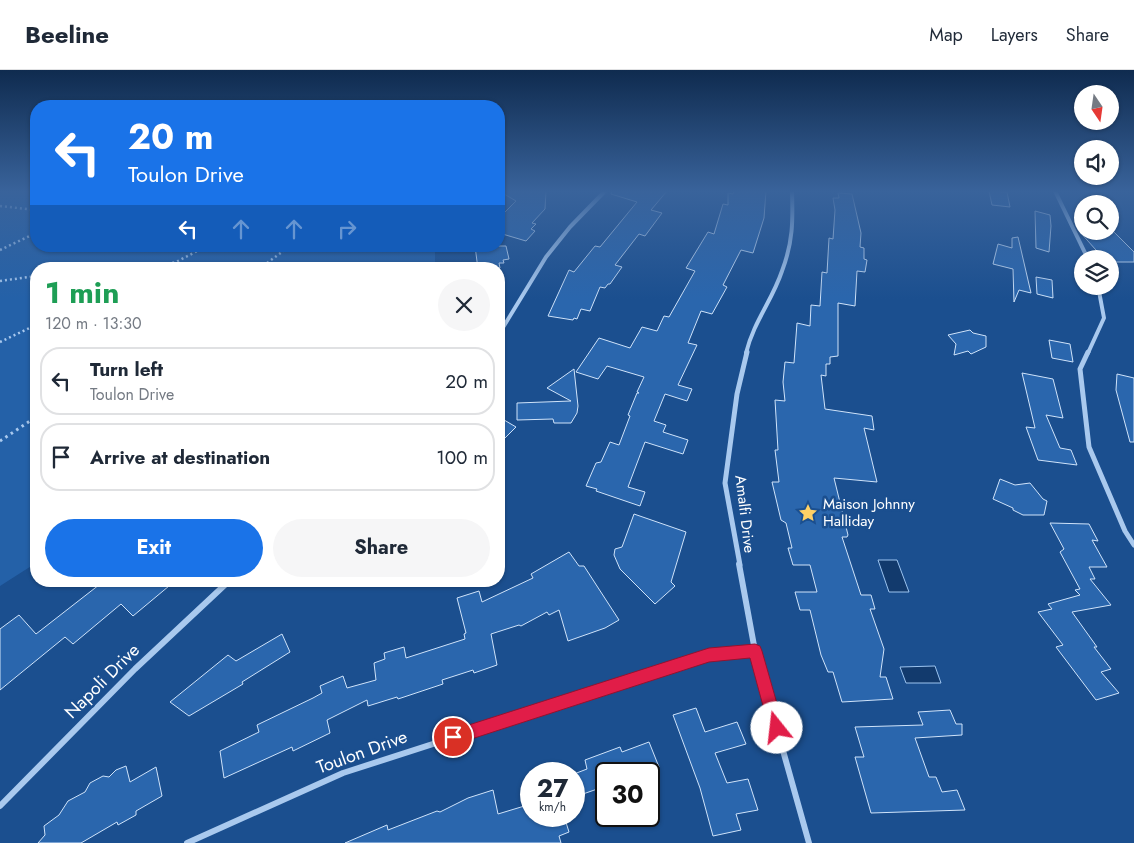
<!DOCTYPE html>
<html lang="en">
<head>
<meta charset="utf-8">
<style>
  :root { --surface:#fff; --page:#f6f6f7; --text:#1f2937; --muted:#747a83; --line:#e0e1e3; --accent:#1a73e8 }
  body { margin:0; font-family:Jost,sans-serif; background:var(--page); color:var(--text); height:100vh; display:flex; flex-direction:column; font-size:19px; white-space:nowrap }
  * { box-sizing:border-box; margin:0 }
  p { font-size:16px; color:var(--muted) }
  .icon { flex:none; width:28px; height:28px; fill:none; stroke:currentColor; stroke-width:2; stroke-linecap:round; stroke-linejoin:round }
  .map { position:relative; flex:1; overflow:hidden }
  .side { position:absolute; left:30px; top:192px; width:475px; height:325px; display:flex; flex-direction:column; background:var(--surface); border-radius:20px; box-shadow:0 1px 4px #0004 }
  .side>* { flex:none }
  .banner { position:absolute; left:30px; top:30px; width:475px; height:152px; border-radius:20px; box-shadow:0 1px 4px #0004; background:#1a73e8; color:#fff; overflow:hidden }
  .needle { width:32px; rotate:167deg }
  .buttons { position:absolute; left:1074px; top:15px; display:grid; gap:10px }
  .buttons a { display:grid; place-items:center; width:45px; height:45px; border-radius:50%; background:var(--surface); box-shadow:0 1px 4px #0004; font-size:25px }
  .speed { position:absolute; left:520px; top:692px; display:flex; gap:10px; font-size:25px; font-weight:700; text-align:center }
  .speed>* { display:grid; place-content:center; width:65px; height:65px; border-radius:50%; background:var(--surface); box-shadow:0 1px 4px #0004; line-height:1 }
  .speed small { font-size:12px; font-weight:400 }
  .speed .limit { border:2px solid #111; border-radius:8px; background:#fff; color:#111 }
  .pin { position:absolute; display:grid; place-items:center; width:42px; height:42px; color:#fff; margin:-21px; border:2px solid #fff; border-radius:50%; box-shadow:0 1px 5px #0007 }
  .me { position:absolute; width:55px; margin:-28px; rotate:344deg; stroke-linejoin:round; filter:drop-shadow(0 0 4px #0008) }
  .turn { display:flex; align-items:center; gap:18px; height:105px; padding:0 15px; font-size:22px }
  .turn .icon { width:65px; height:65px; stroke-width:2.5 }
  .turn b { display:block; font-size:35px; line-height:42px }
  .lanes { display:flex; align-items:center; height:48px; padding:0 15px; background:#0003; justify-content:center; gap:25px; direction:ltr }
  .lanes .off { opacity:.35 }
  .round { display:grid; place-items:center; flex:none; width:52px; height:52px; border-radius:26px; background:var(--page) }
  .head { display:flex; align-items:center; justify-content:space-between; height:85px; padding:0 15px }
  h1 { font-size:30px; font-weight:700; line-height:38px; color:#1e9e55 }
  .button { display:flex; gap:10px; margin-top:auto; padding:10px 15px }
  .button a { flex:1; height:58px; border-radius:30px; background:var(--accent); color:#fff; font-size:20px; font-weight:700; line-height:58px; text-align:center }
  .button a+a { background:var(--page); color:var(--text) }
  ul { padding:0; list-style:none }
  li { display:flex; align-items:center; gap:15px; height:68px; margin:0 10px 8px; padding:0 5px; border:2px solid var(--line); border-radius:20px }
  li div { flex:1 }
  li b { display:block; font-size:19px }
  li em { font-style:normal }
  header { display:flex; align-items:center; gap:30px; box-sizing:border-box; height:70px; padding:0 25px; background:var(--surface); border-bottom:1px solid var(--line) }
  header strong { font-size:24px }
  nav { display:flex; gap:28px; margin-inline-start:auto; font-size:18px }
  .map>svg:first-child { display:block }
  .green { fill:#2461a8 }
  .water { fill:#123a6d; stroke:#9cc4f0 }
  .building { fill:#2a66ad; stroke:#cfe3fa }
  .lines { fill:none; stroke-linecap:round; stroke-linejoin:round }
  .path-far1 { stroke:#a9c9ee; stroke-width:2.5; stroke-dasharray:2 3; stroke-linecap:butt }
  .path { stroke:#a9c9ee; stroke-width:3; stroke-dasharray:2.5 4; stroke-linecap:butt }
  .minor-far2 { stroke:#a9c9ee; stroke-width:4 }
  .minor-far1 { stroke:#a9c9ee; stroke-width:5 }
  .minor { stroke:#a9c9ee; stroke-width:6 }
  .route { fill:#e11d48; stroke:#92132f }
  .labels { text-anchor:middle; stroke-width:5; stroke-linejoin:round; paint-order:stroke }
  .poi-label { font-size:15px; fill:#fff; stroke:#1b4f8f; text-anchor:start }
  .street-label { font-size:15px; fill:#fff; stroke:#1b4f8f }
  .near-street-label { font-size:18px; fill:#fff; stroke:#1b4f8f }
</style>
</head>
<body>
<header>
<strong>Beeline</strong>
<nav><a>Map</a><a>Layers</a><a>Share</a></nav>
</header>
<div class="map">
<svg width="1134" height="773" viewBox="0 0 1134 773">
  <rect width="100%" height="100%" fill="#1b4f8f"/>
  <polygon class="green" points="0,121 36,121 36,176 435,176 435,199 36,199 36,493 0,516"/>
  <g class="water">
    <polygon points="878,490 897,490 909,522 889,522"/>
    <polygon points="935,596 941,613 906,613 900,597"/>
  </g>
  <g class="building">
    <polygon points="499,121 546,121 545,139 532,153 536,154 531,159 535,161 526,171 499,163 499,148 516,131"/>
    <polygon points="612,121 667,121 651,140 662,143 645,166 639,164 615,195 622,197 610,214 608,214 605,218 600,217 590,241 581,239 577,249 574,248 573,250 548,246 569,200 574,202 595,176 600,177 637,132 611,124"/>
    <polygon points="734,121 766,121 764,148 753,183 741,180 723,215 727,217 712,244 701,241 688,273 697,275 678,315 692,319 687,331 665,324 654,351 666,355 663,362 688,370 683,384 645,372 628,417 645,422 640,436 596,421 597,419 586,416 596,393 601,392 610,372 619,375 630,346 628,345 637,323 639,323 637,322 644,307 607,296 598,309 576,302 599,268 630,278 642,257 657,261 664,246 669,247 695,201 686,198 708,162 714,164 723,134 728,135 728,123 733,124"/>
    <polygon points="989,121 1007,122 1010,137 992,135"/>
    <polygon points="838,123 852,124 861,163 860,177 864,178 864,189 867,190 865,202 857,201 855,236 838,233 838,286 830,287 830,294 826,294 826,306 821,305 825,339 872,346 874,360 864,358 877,412 834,408 848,465 847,467 842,467 861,525 871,525 875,539 870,539 884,579 880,607 886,607 893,629 842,632 833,602 828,602 821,585 810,540 800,540 795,522 817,522 810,495 793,495 788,478 792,478 786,453 781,450 772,412 779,412 775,380 778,380 775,330 785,331 783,312 785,292 794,293 797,253 810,256 811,235 820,236 822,202 827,203 829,168 833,169 835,140 833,128 839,128"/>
    <polygon points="1035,141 1050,145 1051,156 1049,182 1036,178"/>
    <polygon points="1079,161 1113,161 1134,182 1134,192 1110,192 1110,189 1104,189"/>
    <polygon points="1018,167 1031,223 1019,220 1014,232 1013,199 993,194 998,174 1012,178 1012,168"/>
    <polygon points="475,176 506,176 509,189 503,190 504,193 499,193 500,198 478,199"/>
    <polygon points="1036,207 1052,210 1053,228 1037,224"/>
    <polygon points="970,260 973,263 986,266 986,277 971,284 968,281 954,285 956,274 948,265"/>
    <polygon points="1049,270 1070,274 1073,292 1052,288"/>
    <polygon points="574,299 578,336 577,343 571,353 554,353 553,349 517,350 517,333 571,331 547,318"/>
    <polygon points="1022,303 1053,309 1063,348 1046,345 1060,378 1071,380 1077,395 1038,390 1026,357 1035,358"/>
    <polygon points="1117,304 1134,308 1134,372 1130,372 1116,320"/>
    <polygon points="499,347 516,357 499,374"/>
    <polygon points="1000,409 1015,415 1030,413 1043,429 1047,431 1044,445 1023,445 1013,440 1013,438 993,429"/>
    <polygon points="634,444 686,462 671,512 675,516 655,534 620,499 614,485 615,479 622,477"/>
    <polygon points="1050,453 1089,454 1098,471 1092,470 1107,497 1089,497 1095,509 1090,509 1111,535 1072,542 1097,577 1094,577 1111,599 1101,602 1119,623 1096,630 1056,577 1063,575 1038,542 1052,539 1048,534 1080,525 1075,520 1080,519 1060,482 1064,479"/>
    <polygon points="569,482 579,496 584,496 619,550 605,558 568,571 559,540 549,545 547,542 521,556 519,555 491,564 497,595 474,603 473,600 442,610 443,614 398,629 397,627 368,636 367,630 327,650 330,663 293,681 292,677 224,708 220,681 259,662 257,655 313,628 322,623 320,616 343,606 347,618 376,610 374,593 385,589 384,583 404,577 406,588 465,569 464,564 466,563 457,528 479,521 482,532 533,508 531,504"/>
    <polygon points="104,511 175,511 133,546 121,534 73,574 65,567 0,620 0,559 19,545 36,564"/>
    <polygon points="282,564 290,582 242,612 243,614 189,646 170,632 228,585 236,591"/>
    <polygon points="696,638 705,662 737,652 746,674 715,683 727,713 748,709 758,740 736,744 741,760 713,766 700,718 673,645"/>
    <polygon points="950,640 956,654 962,654 962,665 915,668 929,707 936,707 942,722 957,720 965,740 871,743 855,687 864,687 855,657 923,655 918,642"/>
    <polygon points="649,672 659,697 641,704 606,704 606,716 580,725 574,704 587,699 585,690 620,677 622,682"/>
    <polygon points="126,696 130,712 156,697 162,726 136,741 136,745 118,755 117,752 81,773 38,773 45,765 44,756 59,745 68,731 85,722 90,713 103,706 109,707 116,700"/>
    <polygon points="493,720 498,744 531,734 531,746 564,746 569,762 559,766 561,773 345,773 387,755 388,760 437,741 440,742 468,728"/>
  </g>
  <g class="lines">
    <g class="path-far1">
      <polyline points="0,136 36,140"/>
      <polyline points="0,180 36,163"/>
      <polyline points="143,199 176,192 207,176"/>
      <polyline points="162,199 171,194"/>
      <polyline points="259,199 290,176"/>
      <polyline points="0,211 36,206"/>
      <polyline points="0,272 36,255"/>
    </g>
    <polyline class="path" points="0,371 36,347"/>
    <g class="minor-far2">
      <polyline points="1055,121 1088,189"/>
      <polyline points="499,264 546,187 570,157 605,121"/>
      <path d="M 746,283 C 754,251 772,231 782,201 C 793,172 793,151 792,121"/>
      <polyline points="1088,283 1104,248 1098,216"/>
    </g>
    <g class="minor-far1">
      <polyline points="1088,282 1080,299 1089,377 1125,461 1134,475"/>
      <polyline points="740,495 725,413 737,324 747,282"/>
    </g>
    <g class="minor">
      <polyline points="739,494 755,581 809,773"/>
      <polyline points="0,736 135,599 229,511"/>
      <polyline points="187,773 343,703 709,585 755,581"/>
    </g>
  </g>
  <linearGradient id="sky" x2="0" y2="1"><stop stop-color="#0f2b4f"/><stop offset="0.53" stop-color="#39639b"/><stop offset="1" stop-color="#39639b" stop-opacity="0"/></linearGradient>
  <rect width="1134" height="229" fill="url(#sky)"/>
  <polygon class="route" points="755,574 760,576 762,581 784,658 782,663 777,665 771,663 769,658 750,588 709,592 453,675 447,673 445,667 447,662 453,660 709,578"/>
  <defs>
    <g id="sight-bare" transform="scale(1.5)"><path d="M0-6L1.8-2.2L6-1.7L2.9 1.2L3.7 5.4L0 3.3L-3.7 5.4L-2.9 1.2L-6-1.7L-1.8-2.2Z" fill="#ffd166" stroke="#1b4f8f" stroke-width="2.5" paint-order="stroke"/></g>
  </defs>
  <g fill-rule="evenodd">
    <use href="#sight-bare" x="808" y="443"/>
  </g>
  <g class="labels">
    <g class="poi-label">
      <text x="823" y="439">Maison Johnny<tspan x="823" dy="17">Halliday</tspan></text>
    </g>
    <g class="street-label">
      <text transform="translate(745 444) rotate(83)" y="5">Amalfi Drive</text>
    </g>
    <g class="near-street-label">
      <text transform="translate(102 611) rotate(-45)" y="6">Napoli Drive</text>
      <text transform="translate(362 682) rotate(-20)" y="6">Toulon Drive</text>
    </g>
  </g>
</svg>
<div class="buttons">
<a><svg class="needle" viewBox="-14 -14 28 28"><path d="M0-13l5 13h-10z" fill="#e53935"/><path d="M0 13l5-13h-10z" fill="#747a83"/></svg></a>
<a><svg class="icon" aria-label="sound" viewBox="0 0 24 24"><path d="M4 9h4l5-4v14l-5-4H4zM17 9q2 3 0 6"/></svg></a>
<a><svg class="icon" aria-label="search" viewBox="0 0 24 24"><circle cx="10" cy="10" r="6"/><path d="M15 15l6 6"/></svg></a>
<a><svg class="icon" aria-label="layers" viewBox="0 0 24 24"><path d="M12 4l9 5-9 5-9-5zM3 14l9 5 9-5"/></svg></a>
</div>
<div class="speed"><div>27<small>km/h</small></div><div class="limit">30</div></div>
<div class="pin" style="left:453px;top:667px;background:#d93025"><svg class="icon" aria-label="arrive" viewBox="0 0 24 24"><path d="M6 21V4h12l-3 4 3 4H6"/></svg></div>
<svg class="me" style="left:777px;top:658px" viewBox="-20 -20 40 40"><circle r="19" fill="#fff"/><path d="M0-13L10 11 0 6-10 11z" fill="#e11d48"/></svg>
<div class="banner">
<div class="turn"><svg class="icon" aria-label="left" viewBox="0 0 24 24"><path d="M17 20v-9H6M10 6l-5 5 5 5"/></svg><div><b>20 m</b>Toulon Drive</div></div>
<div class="lanes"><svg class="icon" aria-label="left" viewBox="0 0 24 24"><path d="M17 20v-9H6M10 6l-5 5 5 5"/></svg><svg class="icon off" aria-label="ahead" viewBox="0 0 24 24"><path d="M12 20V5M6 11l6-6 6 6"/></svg><svg class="icon off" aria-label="ahead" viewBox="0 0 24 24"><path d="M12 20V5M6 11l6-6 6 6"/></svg><svg class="icon off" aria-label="right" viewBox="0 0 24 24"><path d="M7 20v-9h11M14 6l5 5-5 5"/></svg></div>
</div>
<section class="side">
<div class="head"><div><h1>1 min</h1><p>120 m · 13:30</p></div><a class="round"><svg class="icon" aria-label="close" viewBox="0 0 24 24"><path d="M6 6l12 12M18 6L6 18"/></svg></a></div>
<ul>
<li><svg class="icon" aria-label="left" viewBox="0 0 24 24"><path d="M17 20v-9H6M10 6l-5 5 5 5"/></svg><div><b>Turn left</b><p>Toulon Drive</p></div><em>20 m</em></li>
<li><svg class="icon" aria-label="arrive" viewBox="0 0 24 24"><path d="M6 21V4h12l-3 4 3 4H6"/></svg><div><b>Arrive at destination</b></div><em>100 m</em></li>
</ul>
<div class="button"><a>Exit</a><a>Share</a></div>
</section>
</div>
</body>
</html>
